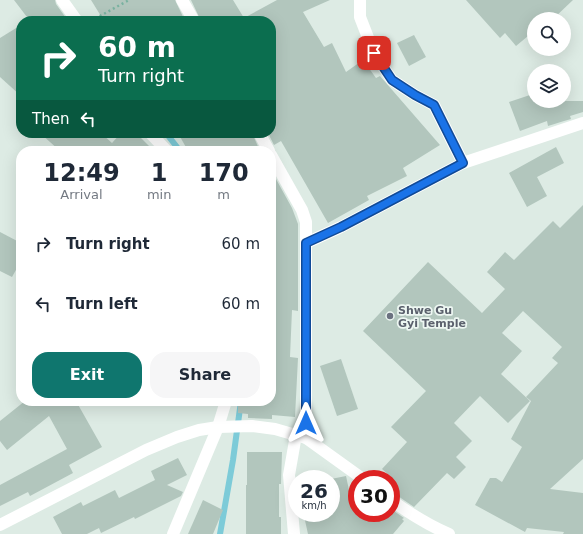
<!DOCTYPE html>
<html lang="en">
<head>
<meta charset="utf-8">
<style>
  :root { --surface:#fff; --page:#f6f6f7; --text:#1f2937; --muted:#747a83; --accent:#0f766e }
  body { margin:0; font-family:"DejaVu Sans",sans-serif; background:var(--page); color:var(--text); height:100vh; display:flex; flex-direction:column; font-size:15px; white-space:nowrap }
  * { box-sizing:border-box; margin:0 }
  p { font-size:13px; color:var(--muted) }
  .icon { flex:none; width:22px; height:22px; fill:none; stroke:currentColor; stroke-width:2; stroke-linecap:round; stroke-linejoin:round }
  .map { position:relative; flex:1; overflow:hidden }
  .details { position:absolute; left:16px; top:146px; width:260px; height:260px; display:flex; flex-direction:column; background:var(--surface); border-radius:16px; box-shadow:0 4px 16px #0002 }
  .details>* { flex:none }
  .banner { position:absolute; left:16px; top:16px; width:260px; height:122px; border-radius:16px; box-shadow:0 4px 16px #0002; background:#0b6e4f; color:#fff; overflow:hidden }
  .controls { position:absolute; left:527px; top:12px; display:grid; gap:8px }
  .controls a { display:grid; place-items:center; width:44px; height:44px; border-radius:50%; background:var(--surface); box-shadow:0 4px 16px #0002; font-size:20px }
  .speed { position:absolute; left:288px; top:470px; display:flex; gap:8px; font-size:20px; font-weight:700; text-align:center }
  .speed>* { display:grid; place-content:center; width:52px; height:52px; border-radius:50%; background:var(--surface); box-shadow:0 4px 16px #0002; line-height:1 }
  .speed small { font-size:10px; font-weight:400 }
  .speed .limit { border:6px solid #d22; background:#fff; color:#111 }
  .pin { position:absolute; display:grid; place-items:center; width:34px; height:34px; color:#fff; margin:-17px; border-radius:8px; box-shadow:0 2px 6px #0006 }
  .me { position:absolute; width:44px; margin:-22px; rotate:0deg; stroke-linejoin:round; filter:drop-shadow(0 0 3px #0008) }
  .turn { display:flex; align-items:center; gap:14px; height:84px; padding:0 16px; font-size:18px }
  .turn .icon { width:52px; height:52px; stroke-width:2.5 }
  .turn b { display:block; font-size:28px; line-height:34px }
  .then { display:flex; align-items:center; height:38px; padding:0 16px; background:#0003; gap:8px; font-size:15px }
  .eta { display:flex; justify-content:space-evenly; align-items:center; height:68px; text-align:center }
  .eta b { font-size:24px; font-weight:800; line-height:28px }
  .primary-button { display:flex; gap:8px; margin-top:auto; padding:8px 16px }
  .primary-button a { flex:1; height:46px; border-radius:16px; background:var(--accent); color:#fff; font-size:16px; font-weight:800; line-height:46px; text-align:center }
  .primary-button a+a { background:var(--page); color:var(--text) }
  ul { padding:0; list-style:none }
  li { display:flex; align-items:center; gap:12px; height:60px; padding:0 16px }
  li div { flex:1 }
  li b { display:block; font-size:15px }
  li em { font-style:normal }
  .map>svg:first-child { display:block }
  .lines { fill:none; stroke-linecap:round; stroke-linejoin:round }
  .stream { stroke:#7dcbd8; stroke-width:6 }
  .building { fill:#b2c6bd }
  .path { stroke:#79b2a0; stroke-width:2.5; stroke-dasharray:2 3; stroke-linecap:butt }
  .minor { stroke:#fff; stroke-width:12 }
  .tertiary { stroke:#fff; stroke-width:12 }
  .route-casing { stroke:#114b97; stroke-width:10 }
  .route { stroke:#1a73e8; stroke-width:7 }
  .worship-dot { fill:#6b7280; stroke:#edf7f2; stroke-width:1.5 }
  .labels { text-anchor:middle; stroke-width:3.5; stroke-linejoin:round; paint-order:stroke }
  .worship-label { font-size:11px; font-weight:bold; fill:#5b616d; stroke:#edf7f2; text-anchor:start }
</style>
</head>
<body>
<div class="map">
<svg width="583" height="534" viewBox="0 0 583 534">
  <rect width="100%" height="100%" fill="#ddebe4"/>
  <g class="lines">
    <g class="stream">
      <polyline points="166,133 180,151"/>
      <polyline points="220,534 233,460 241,401"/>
    </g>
  </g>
  <g class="building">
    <polygon points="14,0 55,0 56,4 68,21 30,21"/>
    <polygon points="91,0 175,0 185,21 104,21"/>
    <polygon points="191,0 233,0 244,18 277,0 330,0 303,12 324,47 332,43 346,72 363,60 376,78 380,76 440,145 403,168 407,176 367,196 369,200 328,223 281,141 274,145 268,133 271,133 271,21 201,21"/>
    <polygon points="466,0 573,0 553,19 534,19 534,31 516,46 505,33 500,38"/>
    <polygon points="21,25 21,96 0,77 0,38"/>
    <polygon points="414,35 426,57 409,66 397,43"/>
    <polygon points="533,94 534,101 583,101 583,112 570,116 571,119 564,121 548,126 547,121 520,131 509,102"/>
    <polygon points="40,133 101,133 112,143 121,133 136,133 154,151 60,151"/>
    <polygon points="178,133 252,133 260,151 188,151"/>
    <polygon points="556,147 564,163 537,177 547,196 527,207 509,173"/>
    <polygon points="271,170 292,208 298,224 298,311 292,310 290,357 298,358 295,417 272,415 272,419 248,418 248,414 238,413 238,401 271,401"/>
    <polygon points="583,205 583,459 550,489 583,493 583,534 563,534 564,532 527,528 525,532 475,505 490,478 496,478 502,482 522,447 511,439 531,401 526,397 558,363 552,358 562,347 523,311 502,333 522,351 501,374 530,401 508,423 480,396 454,423 472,441 456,457 466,467 454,479 447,473 414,507 395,494 391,493 391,477 382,469 407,442 391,427 426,391 363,331 428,262 482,313 505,289 487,272 505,252 514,260 553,221 560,228"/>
    <polygon points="0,232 21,243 21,261 12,277 0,271"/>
    <polygon points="341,359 358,409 337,416 320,366"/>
    <polygon points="25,401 76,401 102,447 69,465 73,473 30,496 28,492 0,506 0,485 67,449 49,416 7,450 0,441 0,421"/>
    <polygon points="247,452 282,452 281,484 279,484 279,517 281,517 281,534 246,534 246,485 247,485"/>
    <polygon points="178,458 187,475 167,485 183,492 181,496 135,519 134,517 101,533 99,528 87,534 62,534 53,517 81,502 83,506 115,490 119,498 155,480 151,471"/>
    <polygon points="346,476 352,504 357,499 357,513 391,513 391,509 404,518 402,519 404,521 393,534 308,534 304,516 318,513 331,513 331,479"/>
    <polygon points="203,500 223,510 213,534 188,534"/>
  </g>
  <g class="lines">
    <polyline class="path" points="91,21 129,0"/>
    <g class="minor">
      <polyline points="62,0 77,21"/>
      <polyline points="182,0 194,21"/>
      <polyline points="360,0 360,17 374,53 392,80 415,95 434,105 463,163"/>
      <polyline points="150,133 167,151"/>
      <polyline points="259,133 269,151"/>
      <polyline points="271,155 302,210 306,222 306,438"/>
      <polyline points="306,243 341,227 463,163 583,123"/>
      <polyline points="173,534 218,427 226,401"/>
      <polyline points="294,534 289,475 296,435"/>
    </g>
    <g class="tertiary">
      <path d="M 391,500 C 409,513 428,525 449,534"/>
      <polyline points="0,525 146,450 177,437 199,430 218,427 252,426 275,429 306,438 363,479"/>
    </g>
  </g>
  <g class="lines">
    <g class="route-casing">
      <polyline id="route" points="306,423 306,243 341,227 463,163 434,105 415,95 392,80 374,53"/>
    </g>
    <use href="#route" class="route"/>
  </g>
  <circle class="worship-dot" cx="390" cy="316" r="4"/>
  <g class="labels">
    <g class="worship-label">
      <text x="398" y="314">Shwe Gu<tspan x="398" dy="13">Gyi Temple</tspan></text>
    </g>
  </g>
</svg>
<div class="controls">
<a><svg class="icon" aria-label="search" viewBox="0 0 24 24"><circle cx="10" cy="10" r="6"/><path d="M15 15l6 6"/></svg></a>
<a><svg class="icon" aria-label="layers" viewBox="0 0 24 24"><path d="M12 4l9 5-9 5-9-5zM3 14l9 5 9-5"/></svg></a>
</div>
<div class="speed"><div>26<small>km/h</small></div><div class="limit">30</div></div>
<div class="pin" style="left:374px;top:53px;background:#d93025"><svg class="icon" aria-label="arrive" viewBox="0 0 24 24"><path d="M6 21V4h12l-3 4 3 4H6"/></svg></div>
<svg class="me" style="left:306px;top:423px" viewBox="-20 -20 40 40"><path d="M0-17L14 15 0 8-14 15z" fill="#1a73e8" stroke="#fff" stroke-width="4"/></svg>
<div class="banner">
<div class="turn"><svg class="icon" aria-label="right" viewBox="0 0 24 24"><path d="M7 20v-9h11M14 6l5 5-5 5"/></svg><div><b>60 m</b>Turn right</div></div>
<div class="then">Then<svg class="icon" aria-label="left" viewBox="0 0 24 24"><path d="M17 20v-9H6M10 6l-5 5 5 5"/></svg></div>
</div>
<section class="details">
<div class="eta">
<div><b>12:49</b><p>Arrival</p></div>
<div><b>1</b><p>min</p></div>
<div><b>170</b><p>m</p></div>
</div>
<ul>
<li><svg class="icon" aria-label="right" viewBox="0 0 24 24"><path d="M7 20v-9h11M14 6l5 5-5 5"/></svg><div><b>Turn right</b></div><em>60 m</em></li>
<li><svg class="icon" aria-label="left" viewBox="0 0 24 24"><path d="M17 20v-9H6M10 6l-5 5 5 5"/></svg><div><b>Turn left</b></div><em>60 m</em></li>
</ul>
<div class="primary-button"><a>Exit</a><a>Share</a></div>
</section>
</div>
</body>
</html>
